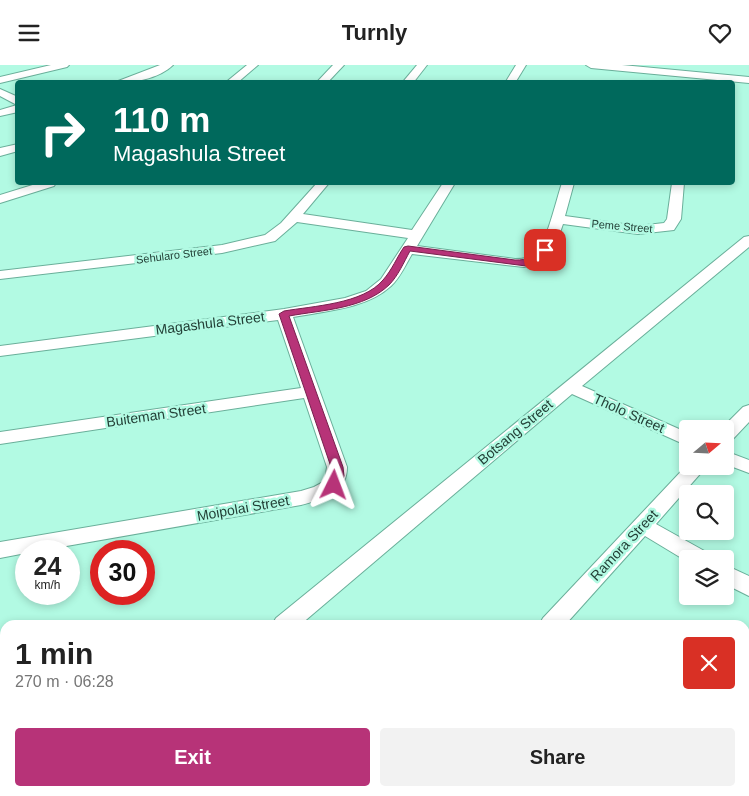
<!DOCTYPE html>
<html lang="en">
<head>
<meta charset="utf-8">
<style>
  :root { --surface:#fff; --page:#f2f2f2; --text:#222; --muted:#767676; --accent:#b73378 }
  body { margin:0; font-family:Arial,sans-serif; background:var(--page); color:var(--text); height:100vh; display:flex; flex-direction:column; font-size:19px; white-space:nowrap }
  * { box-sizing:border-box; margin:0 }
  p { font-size:16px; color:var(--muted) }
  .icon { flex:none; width:28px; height:28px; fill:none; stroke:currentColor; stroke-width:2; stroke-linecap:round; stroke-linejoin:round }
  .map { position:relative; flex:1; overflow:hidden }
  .panel { position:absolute; left:0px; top:555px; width:750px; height:176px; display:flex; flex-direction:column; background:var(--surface); border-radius:15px 15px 0 0; box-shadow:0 2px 8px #0003 }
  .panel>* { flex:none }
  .banner { position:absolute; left:15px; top:15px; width:720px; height:105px; border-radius:5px; box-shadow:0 2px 8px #0003; background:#00695c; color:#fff; overflow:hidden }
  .needle { width:32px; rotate:71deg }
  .tools { position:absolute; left:679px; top:355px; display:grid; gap:10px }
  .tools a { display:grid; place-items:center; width:55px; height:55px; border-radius:5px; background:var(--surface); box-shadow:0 2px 8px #0003; font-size:25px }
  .speed { position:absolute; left:15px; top:475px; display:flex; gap:10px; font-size:25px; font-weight:700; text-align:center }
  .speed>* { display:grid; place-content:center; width:65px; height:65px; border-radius:50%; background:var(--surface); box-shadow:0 2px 8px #0003; line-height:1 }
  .speed small { font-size:12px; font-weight:400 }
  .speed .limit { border:8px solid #d22; background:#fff; color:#111 }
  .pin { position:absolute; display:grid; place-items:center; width:42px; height:42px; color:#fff; margin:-21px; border-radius:10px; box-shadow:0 2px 8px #0006 }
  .me { position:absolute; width:55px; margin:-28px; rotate:3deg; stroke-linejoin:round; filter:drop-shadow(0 0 4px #0008) }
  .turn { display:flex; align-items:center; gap:18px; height:105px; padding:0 15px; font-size:22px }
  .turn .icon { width:65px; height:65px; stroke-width:2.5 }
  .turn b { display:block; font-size:35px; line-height:42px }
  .round { display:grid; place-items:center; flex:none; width:52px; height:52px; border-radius:5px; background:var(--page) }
  .headline { display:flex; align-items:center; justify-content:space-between; height:85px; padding:0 15px }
  h1 { font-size:30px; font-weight:700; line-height:38px }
  .cta { display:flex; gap:10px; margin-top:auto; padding:10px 15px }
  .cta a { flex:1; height:58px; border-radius:5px; background:var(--accent); color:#fff; font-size:20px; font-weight:700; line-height:58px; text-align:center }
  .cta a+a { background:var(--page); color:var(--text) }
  header { display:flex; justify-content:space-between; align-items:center; height:65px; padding:0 15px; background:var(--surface); font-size:22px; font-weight:700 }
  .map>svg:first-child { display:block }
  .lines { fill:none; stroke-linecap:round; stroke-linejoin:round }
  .street-casing { stroke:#6aaf9a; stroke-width:2 }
  .street { fill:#fff; fill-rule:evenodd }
  .route { fill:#b73378; stroke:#77214e }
  .labels { text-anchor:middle; stroke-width:5; stroke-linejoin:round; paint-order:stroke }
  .far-street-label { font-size:11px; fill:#234037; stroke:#b2fae3 }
  .street-label { font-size:14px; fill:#234037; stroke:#b2fae3 }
</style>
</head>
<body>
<header><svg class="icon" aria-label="menu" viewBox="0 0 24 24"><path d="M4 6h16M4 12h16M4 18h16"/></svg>Turnly<svg class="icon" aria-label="heart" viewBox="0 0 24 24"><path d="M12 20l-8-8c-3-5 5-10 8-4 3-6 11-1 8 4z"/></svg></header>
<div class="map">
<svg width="749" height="731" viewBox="0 0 749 731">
  <rect width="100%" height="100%" fill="#b2fae3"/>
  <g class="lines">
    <g class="street-casing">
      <g id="street">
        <polygon points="51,0 69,0 67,2 0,18 0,12"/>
        <path d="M 160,0 L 173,0 C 159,14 132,18 113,18 Z"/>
        <polygon points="247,0 258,0 237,18 225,18"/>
        <polygon points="333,0 344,0 327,18 316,18"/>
        <polygon points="417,0 427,0 413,18 402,18"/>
        <polygon points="516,0 526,0 515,18 505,18"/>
        <polygon points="586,0 622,0 749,12 749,18 591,3"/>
        <polygon points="0,24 18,32 18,47 0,51 0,45 17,40 0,31"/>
        <polygon points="18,79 18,86 0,91 0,83"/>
        <polygon points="39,118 56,118 54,121 0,138 0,130"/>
        <path d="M 317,118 L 329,118 L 303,149 L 412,165 L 443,118 L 455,118 L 417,181 L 515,194 C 521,194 529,194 534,190 C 547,179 556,135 562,118 L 574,118 L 565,151 L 638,161 L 664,158 L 667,154 L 672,118 L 684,118 L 681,154 L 674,165 L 638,169 L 563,159 C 555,182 551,199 524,202 L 412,189 C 406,199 400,213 391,221 C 366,244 325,246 293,252 L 347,402 C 347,429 323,434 301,440 L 38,486 L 26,486 L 26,488 L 0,493 L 0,477 L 301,426 L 314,422 L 325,416 L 327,402 L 304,333 L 0,379 L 0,367 L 301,323 L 278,255 L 0,291 L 0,281 L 284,244 L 345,233 L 366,226 L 381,214 L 408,173 L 297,157 L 275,176 L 222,188 L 0,214 L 0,206 L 222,180 L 265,170 L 281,158 Z"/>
        <polygon points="749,171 749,182 582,321 688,368 688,381 572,329 300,560 272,560 276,553 744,172"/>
        <polygon points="749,340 749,357 732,375 725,377 725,364 721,364 743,342"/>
        <polygon points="725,386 749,395 749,408 725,399"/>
        <polygon points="688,399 688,401 707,401 656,459 708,488 711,494 688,494 688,497 645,471 565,560 539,560 543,553"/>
        <polygon points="725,500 749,511 749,531 725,519"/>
        <rect x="0" y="622" width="5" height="22"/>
        <polygon points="749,629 749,656 745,657 745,630"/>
        <polygon points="68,726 100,726 98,731 66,731"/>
        <polygon points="383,726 413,726 411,731 381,731"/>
        <polygon points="680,726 709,726 707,731 678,731"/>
      </g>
    </g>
    <use href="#street" class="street"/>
  </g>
  <path class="route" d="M 408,181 L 515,195 C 528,195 534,193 542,183 L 549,185 L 541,196 L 526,201 L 410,186 C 404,197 398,211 389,220 C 364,244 322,245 289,251 L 343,402 L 344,411 L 338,423 L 330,423 L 328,420 L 332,411 L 331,402 L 279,249 L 284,246 C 313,241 363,239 383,215 C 392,205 397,192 404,182 Z"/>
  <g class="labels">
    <g class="far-street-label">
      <text transform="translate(622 161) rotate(5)" y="4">Peme Street</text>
      <text transform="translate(174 190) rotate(-7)" y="4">Sehularo Street</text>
    </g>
    <g class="street-label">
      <text transform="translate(210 258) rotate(-7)" y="5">Magashula Street</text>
      <text transform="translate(629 348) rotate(24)" y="5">Tholo Street</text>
      <text transform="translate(156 350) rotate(-8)" y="5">Buiteman Street</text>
      <text transform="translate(515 367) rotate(-40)" y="5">Botsang Street</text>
      <text transform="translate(243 443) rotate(-10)" y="5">Moipolai Street</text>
      <text transform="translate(624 480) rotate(-47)" y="5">Ramora Street</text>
    </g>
  </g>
</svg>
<div class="tools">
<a><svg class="needle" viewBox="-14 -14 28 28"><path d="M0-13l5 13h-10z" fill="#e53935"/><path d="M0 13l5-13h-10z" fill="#767676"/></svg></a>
<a><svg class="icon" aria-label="search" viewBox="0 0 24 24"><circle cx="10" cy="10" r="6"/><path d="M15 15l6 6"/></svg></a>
<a><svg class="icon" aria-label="layers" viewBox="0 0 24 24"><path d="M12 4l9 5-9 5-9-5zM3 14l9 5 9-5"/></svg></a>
</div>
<div class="speed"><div>24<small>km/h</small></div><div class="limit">30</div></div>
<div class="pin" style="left:545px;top:185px;background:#d93025"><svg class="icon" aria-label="arrive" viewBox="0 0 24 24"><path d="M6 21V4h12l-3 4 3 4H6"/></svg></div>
<svg class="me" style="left:334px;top:420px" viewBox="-20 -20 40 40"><path d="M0-17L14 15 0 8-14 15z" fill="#b73378" stroke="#fff" stroke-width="4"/></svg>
<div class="banner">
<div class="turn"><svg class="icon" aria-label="right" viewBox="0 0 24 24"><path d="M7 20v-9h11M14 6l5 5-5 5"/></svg><div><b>110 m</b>Magashula Street</div></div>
</div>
<section class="panel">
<div class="headline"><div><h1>1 min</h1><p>270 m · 06:28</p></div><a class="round" style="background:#d93025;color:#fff"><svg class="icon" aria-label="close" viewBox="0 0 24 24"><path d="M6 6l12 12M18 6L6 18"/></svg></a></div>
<div class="cta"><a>Exit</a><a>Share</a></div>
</section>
</div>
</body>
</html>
